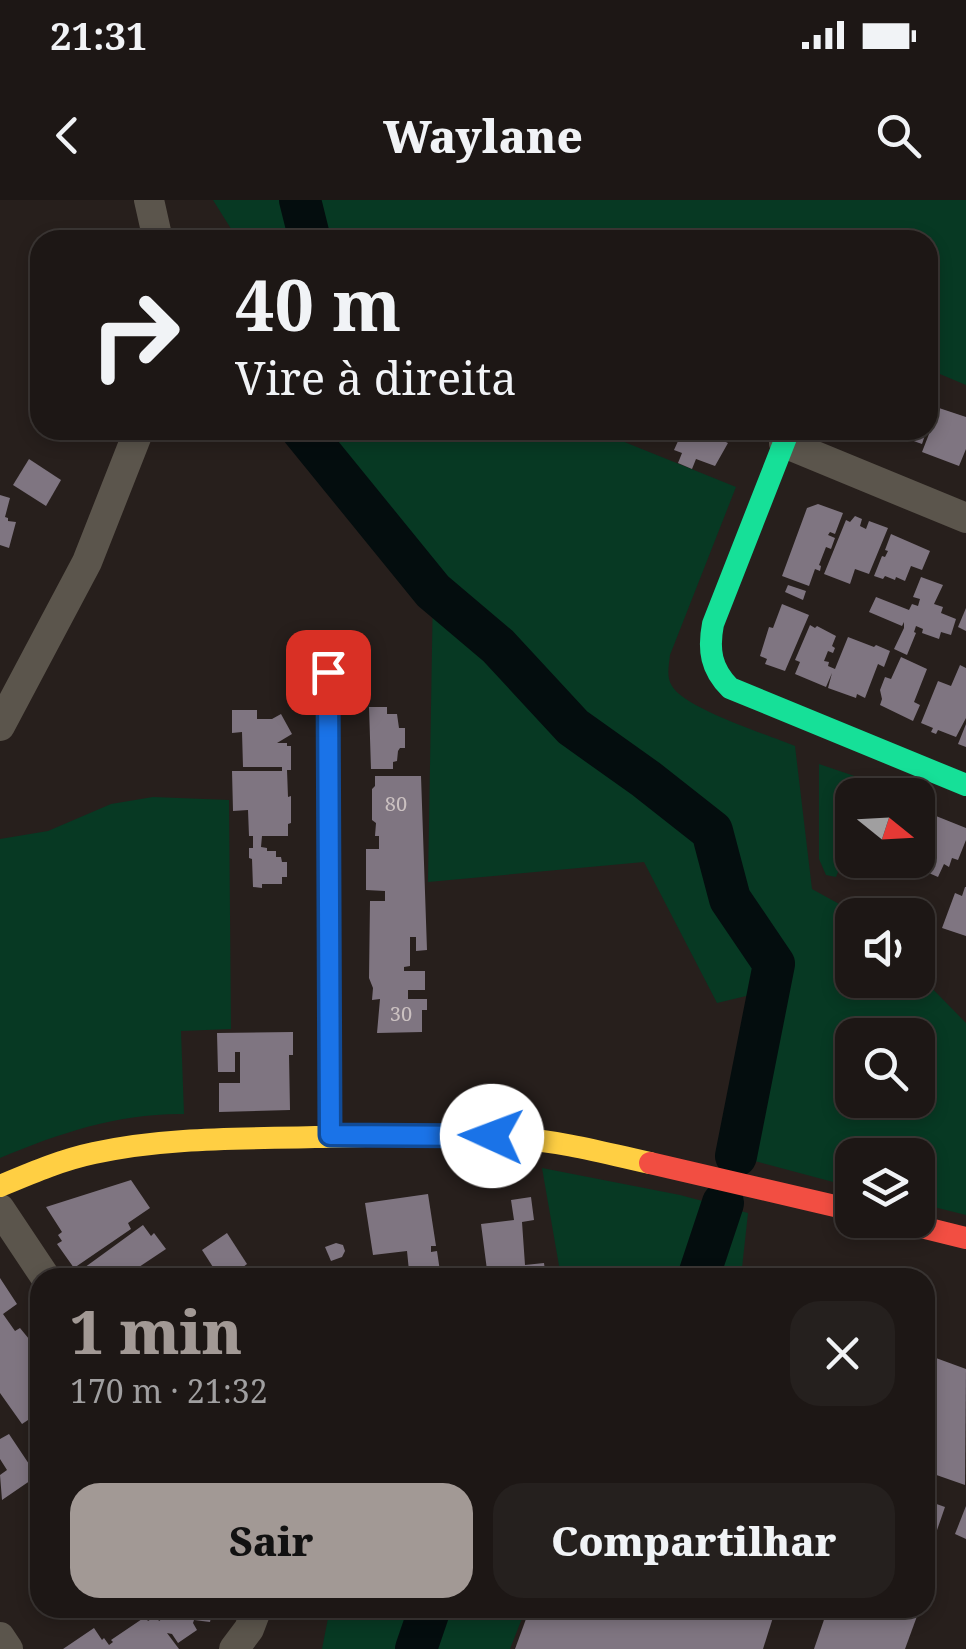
<!DOCTYPE html>
<html lang="pt">
<head>
<meta charset="utf-8">
<style>
  :root { --surface:#1d1715; --page:#25201e; --text:#f1f3f6; --muted:#a09fa0; --line:#3b3634; --accent:#a29995 }
  body { margin:0; font-family:"Noto Serif",serif; background:var(--page); color:var(--text); height:100vh; display:flex; flex-direction:column; font-size:38px; white-space:nowrap }
  * { box-sizing:border-box; margin:0 }
  p { font-size:32px; color:var(--muted) }
  .icon { flex:none; width:55px; height:55px; fill:none; stroke:currentColor; stroke-width:2; stroke-linecap:round; stroke-linejoin:round }
  .map { position:relative; flex:1; overflow:hidden }
  .side { position:absolute; left:30px; top:1068px; width:905px; height:350px; display:flex; flex-direction:column; background:var(--surface); border-radius:30px; box-shadow:0 5px 15px #0003,0 0 0 2px var(--line) }
  .side>* { flex:none }
  .guide { position:absolute; left:30px; top:30px; width:908px; height:210px; border-radius:30px; box-shadow:0 5px 15px #0003,0 0 0 2px var(--line); background:#1d1715; color:var(--text); overflow:hidden }
  .needle { width:65px; rotate:108deg }
  .controls { position:absolute; left:835px; top:578px; display:grid; gap:20px }
  .controls a { display:grid; place-items:center; width:100px; height:100px; border-radius:20px; background:var(--surface); box-shadow:0 5px 15px #0003,0 0 0 2px var(--line); font-size:50px }
  .pin { position:absolute; display:grid; place-items:center; width:85px; height:85px; color:#fff; margin:-42px; border-radius:20px; box-shadow:0 5px 15px #0006 }
  .me { position:absolute; width:110px; margin:-55px; rotate:272deg; stroke-linejoin:round; filter:drop-shadow(0 0 8px #0008) }
  .turn { display:flex; align-items:center; gap:35px; height:210px; padding:0 40px; font-size:45px }
  .turn .icon { width:130px; height:130px; stroke-width:2.5 }
  .turn b { display:block; font-size:70px; line-height:85px }
  .round { display:grid; place-items:center; flex:none; width:105px; height:105px; border-radius:30px; background:var(--page) }
  .headline { display:flex; align-items:center; justify-content:space-between; height:170px; padding:0 40px }
  h1 { font-size:60px; font-weight:800; line-height:75px; color:var(--accent) }
  .action { display:flex; gap:20px; margin-top:auto; padding:20px 40px }
  .action a { flex:1; height:115px; border-radius:30px; background:var(--accent); color:#111; font-size:40px; font-weight:800; line-height:115px; text-align:center }
  .action a+a { background:var(--page); color:var(--text) }
  .status { display:flex; justify-content:space-between; align-items:center; height:70px; padding:0 50px; background:var(--surface); direction:ltr }
  .status svg { height:28px; fill:currentColor }
  header { display:flex; justify-content:space-between; align-items:center; height:130px; padding:0 40px; background:var(--surface); font-size:45px; font-weight:800 }
  .map>svg:first-child { display:block }
  .green { fill:#073923; fill-rule:evenodd }
  .lines { fill:none; stroke-linecap:round; stroke-linejoin:round }
  .river { stroke:#040d0e; stroke-width:42 }
  .building { fill:#7f7581 }
  .street { stroke:#5b554c; stroke-width:30 }
  .fast { stroke:#16e098; stroke-width:22 }
  .slow { stroke:#ffcf43; stroke-width:22 }
  .jam { stroke:#f24e42; stroke-width:22 }
  .route-casing { stroke:#114b97; stroke-width:25 }
  .route { stroke:#1a73e8; stroke-width:18 }
  .labels { text-anchor:middle; stroke-width:10; stroke-linejoin:round; paint-order:stroke }
  .number-label { font-size:20px; fill:#cbc1c1 }
</style>
</head>
<body>
<div class="status"><b>21:31</b><svg viewBox="0 0 49 12"><path d="M0 12V9h3v3zM5 12V6h3v6zM10 12V3h3v9zM15 12V0h3v12zM26 1h20v11H26zM47 4h2v5h-2z"/></svg></div>
<header><svg class="icon" aria-label="back" viewBox="0 0 24 24"><path d="M15 5l-7 7 7 7"/></svg>Waylane<svg class="icon" aria-label="search" viewBox="0 0 24 24"><circle cx="10" cy="10" r="6"/><path d="M15 15l6 6"/></svg></header>
<div class="map">
<svg width="966" height="1449" viewBox="0 0 966 1449">
  <rect width="100%" height="100%" fill="#271f1c"/>
  <g class="green">
    <polygon points="213,0 966,0 966,185 928,169 928,40 238,40"/>
    <path d="M 302,230 L 619,230 L 617,239 L 736,287 L 670,455 C 669,465 666,477 672,486 C 684,508 768,535 795,546 L 812,689 L 841,705 L 872,715 L 852,715 L 852,780 L 918,780 L 918,774 L 966,823 L 966,1015 L 918,1003 L 918,955 L 852,955 L 852,987 L 736,956 L 767,791 L 717,803 L 644,662 L 428,682 L 433,391 ZM 918,835 L 918,900 L 852,900 L 852,835 Z"/>
    <polygon points="819,564 875,583 870,595 852,595 852,637 836,677 826,675 819,659"/>
    <path d="M 153,597 L 229,600 L 231,829 L 181,831 L 184,914 C 120,913 59,933 0,958 L 0,639 L 48,631 L 111,604 Z"/>
    <polygon points="542,968 680,995 748,1013 741,1077 561,1077"/>
    <polygon points="330,1408 526,1408 510,1449 322,1449"/>
  </g>
  <g class="lines">
    <g class="river">
      <polyline points="300,0 310,40"/>
      <polyline points="302,230 433,391 498,446 573,527 646,579 712,631 730,699 774,764 736,956"/>
      <polyline points="698,1078 723,1003"/>
      <polyline points="416,1449 430,1408"/>
    </g>
  </g>
  <g class="building">
    <polygon points="928,202 938,206 928,228 931,230 939,208 966,217 966,249 959,266 922,252 929,234 926,232 922,244 908,239 906,242 875,230 928,230"/>
    <polygon points="683,230 700,230 728,243 715,266 696,259 692,269 678,263 682,253 674,250"/>
    <polygon points="706,230 733,230 729,240"/>
    <polygon points="29,259 61,280 46,306 13,285"/>
    <polygon points="0,295 10,298 5,317 8,318 8,321 16,322 9,348 0,345"/>
    <polygon points="818,304 843,313 835,334 830,332 828,335 835,338 831,349 826,347 819,365 821,366 820,371 815,369 809,386 782,376 807,308"/>
    <polygon points="855,316 862,319 860,326 866,329 869,321 888,328 869,374 855,369 850,384 824,374 846,320 850,322"/>
    <polygon points="891,334 930,351 922,370 911,366 905,381 896,377 895,380 885,376 883,379 874,376 882,356 885,357 888,351 885,350"/>
    <polygon points="921,377 943,385 934,404 943,407 941,413 956,419 951,435 941,432 939,439 922,433 923,429 916,426 914,432 916,433 907,455 894,449 904,428 904,422 902,426 869,412 876,397 909,410 912,404 918,406 920,399 913,397"/>
    <polygon points="788,385 806,391 803,400 785,392"/>
    <polygon points="782,404 809,415 785,471 765,464 767,459 760,456 769,427 773,428"/>
    <polygon points="966,408 966,431 958,427"/>
    <polygon points="810,425 815,428 817,426 836,436 832,446 835,448 833,453 828,451 824,461 829,462 828,466 835,469 848,437 874,447 876,445 890,451 884,467 878,464 865,498 857,494 856,498 828,488 832,473 826,487 795,474 800,462 795,460"/>
    <polygon points="901,457 927,469 914,502 920,505 913,521 880,505 882,499 880,490 885,477 891,479"/>
    <polygon points="960,465 966,468 966,518 956,537 938,530 936,534 931,532 933,528 921,523 938,481 951,486"/>
    <polygon points="369,507 387,507 387,514 397,514 399,528 405,528 405,548 400,548 398,551 397,561 393,562 393,569 371,569"/>
    <polygon points="232,510 257,510 257,519 272,519 281,514 292,534 277,543 287,543 287,546 291,546 291,570 287,570 288,597 291,596 291,623 288,624 288,636 262,636 261,647 267,648 267,651 276,651 276,657 281,657 282,662 287,662 287,677 282,677 282,684 262,684 262,688 253,687 252,659 249,658 249,648 253,648 253,636 249,636 248,610 233,611 232,571 282,571 282,567 243,567 242,532 232,533"/>
    <polygon points="966,524 966,547 958,544"/>
    <polygon points="375,576 421,576 427,750 416,751 416,737 410,737 410,766 404,767 404,771 425,771 425,790 408,790 408,799 427,799 427,810 422,810 422,832 377,833 380,799 372,800 373,788 369,778 370,701 385,701 385,691 366,690 366,649 379,649 379,636 375,636 376,623 372,620 372,589 375,586"/>
    <polygon points="936,616 966,628 966,640 958,660 952,658 949,667 944,664 938,677 915,667"/>
    <polygon points="900,660 911,660 904,677 894,673"/>
    <polygon points="965,687 966,687 966,736 942,728 955,693 962,696"/>
    <polygon points="293,832 293,855 289,855 290,910 219,912 219,883 240,883 240,852 235,852 235,872 218,872 217,833"/>
    <polygon points="131,980 150,1008 128,1023 131,1029 74,1068 57,1044 62,1041 58,1035 62,1032 46,1007"/>
    <polygon points="428,994 436,1046 431,1046 431,1052 437,1051 441,1078 394,1078 396,1073 409,1071 407,1051 373,1055 365,1003"/>
    <polygon points="531,997 534,1020 522,1022 525,1065 544,1063 546,1078 484,1078 483,1071 487,1070 481,1024 514,1020 511,1000"/>
    <polygon points="143,1025 151,1036 154,1033 166,1049 139,1067 147,1078 80,1078 77,1073"/>
    <polygon points="227,1033 247,1064 229,1078 220,1078 202,1050"/>
    <polygon points="336,1043 343,1045 345,1051 342,1057 331,1061 325,1047"/>
    <polygon points="0,1078 17,1104 3,1114 15,1131 20,1128 29,1139 33,1155 40,1150 40,1212 22,1224 0,1193"/>
    <polygon points="925,1154 966,1169 965,1285 925,1271"/>
    <polygon points="40,1221 40,1242 30,1228"/>
    <polygon points="9,1234 37,1276 2,1300 0,1275 7,1270 0,1259 0,1239"/>
    <polygon points="925,1300 945,1307 926,1362 925,1362"/>
    <polygon points="966,1306 966,1339 955,1334"/>
    <polygon points="161,1408 213,1408 210,1422 194,1420 193,1423 197,1430 178,1443 172,1434 167,1433 179,1449 63,1449 94,1428 102,1440 104,1438 109,1445 113,1442 111,1440 145,1417 148,1421 156,1416 159,1421 166,1416"/>
    <polygon points="530,1408 776,1408 763,1449 515,1449"/>
    <polygon points="828,1408 920,1408 905,1449 814,1449"/>
  </g>
  <g class="lines">
    <g class="street">
      <polyline points="149,0 158,40"/>
      <polyline points="784,243 966,318"/>
      <polyline points="0,526 87,362 139,230"/>
      <polyline points="0,1009 46,1078"/>
      <polyline points="0,1437 8,1449"/>
      <polyline points="234,1449 249,1429 257,1408"/>
    </g>
    <path class="fast" d="M 789,230 L 713,424 C 708,450 711,469 730,488 L 966,585"/>
    <path class="slow" d="M 0,986 C 31,973 61,960 94,953 C 166,937 242,939 315,937 C 381,936 448,933 514,938 C 560,941 605,953 650,963"/>
    <g class="jam">
      <polyline points="328,472 330,935"/>
      <polyline points="650,963 852,1010"/>
      <polyline points="893,1020 966,1038"/>
    </g>
  </g>
  <g class="lines">
    <g class="route-casing">
      <polyline id="route" points="328,472 330,935 492,936"/>
    </g>
    <use href="#route" class="route"/>
  </g>
  <g class="labels">
    <g class="number-label">
      <text x="396" y="611">80</text>
      <text x="401" y="821">30</text>
    </g>
  </g>
</svg>
<div class="controls">
<a><svg class="needle" viewBox="-14 -14 28 28"><path d="M0-13l5 13h-10z" fill="#e53935"/><path d="M0 13l5-13h-10z" fill="#a09fa0"/></svg></a>
<a><svg class="icon" aria-label="sound" viewBox="0 0 24 24"><path d="M4 9h4l5-4v14l-5-4H4zM17 9q2 3 0 6"/></svg></a>
<a><svg class="icon" aria-label="search" viewBox="0 0 24 24"><circle cx="10" cy="10" r="6"/><path d="M15 15l6 6"/></svg></a>
<a><svg class="icon" aria-label="layers" viewBox="0 0 24 24"><path d="M12 4l9 5-9 5-9-5zM3 14l9 5 9-5"/></svg></a>
</div>
<div class="pin" style="left:328px;top:472px;background:#d93025"><svg class="icon" aria-label="arrive" viewBox="0 0 24 24"><path d="M6 21V4h12l-3 4 3 4H6"/></svg></div>
<svg class="me" style="left:492px;top:936px" viewBox="-20 -20 40 40"><circle r="19" fill="#fff"/><path d="M0-13L10 11 0 6-10 11z" fill="#1a73e8"/></svg>
<div class="guide">
<div class="turn"><svg class="icon" aria-label="right" viewBox="0 0 24 24"><path d="M7 20v-9h11M14 6l5 5-5 5"/></svg><div><b>40 m</b>Vire à direita</div></div>
</div>
<section class="side">
<div class="headline"><div><h1>1 min</h1><p>170 m · 21:32</p></div><a class="round"><svg class="icon" aria-label="close" viewBox="0 0 24 24"><path d="M6 6l12 12M18 6L6 18"/></svg></a></div>
<div class="action"><a>Sair</a><a>Compartilhar</a></div>
</section>
</div>
</body>
</html>
